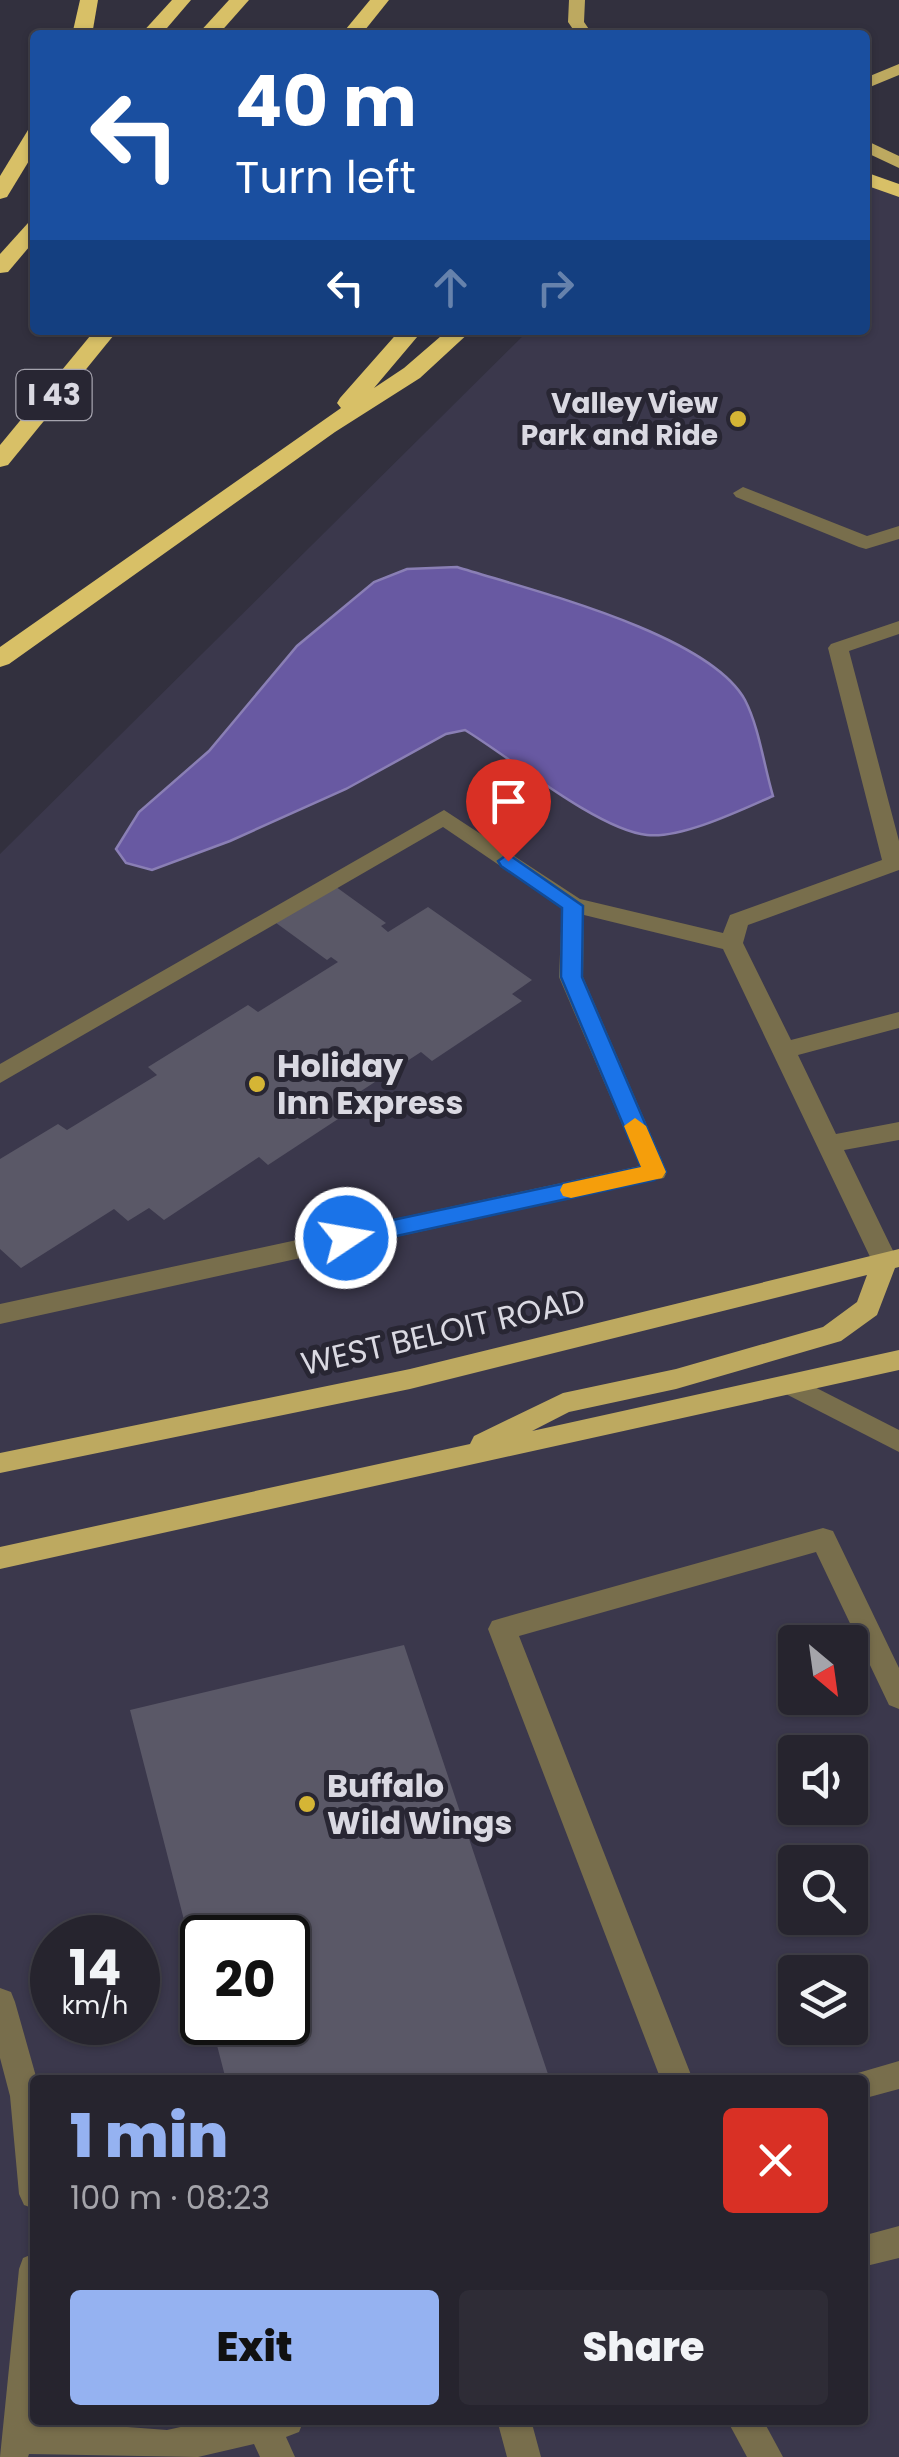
<!DOCTYPE html>
<html lang="en">
<head>
<meta charset="utf-8">
<style>
  :root { --surface:#26242e; --page:#2e2c36; --text:#f1f3f6; --muted:#a4a4aa; --line:#42414a; --accent:#95b2f1 }
  body { margin:0; font-family:Poppins,sans-serif; background:var(--page); color:var(--text); height:100vh; display:flex; flex-direction:column; font-size:38px; white-space:nowrap }
  * { box-sizing:border-box; margin:0 }
  p { font-size:32px; color:var(--muted) }
  .icon { flex:none; width:55px; height:55px; fill:none; stroke:currentColor; stroke-width:2; stroke-linecap:round; stroke-linejoin:round }
  .map { position:relative; flex:1; overflow:hidden }
  .drawer { position:absolute; left:30px; top:2075px; width:838px; height:350px; display:flex; flex-direction:column; background:var(--surface); border-radius:10px; box-shadow:0 2px 8px #0004,0 0 0 2px var(--line) }
  .drawer>* { flex:none }
  .guide { position:absolute; left:30px; top:30px; width:840px; height:305px; border-radius:10px; box-shadow:0 2px 8px #0004,0 0 0 2px var(--line); background:#1a4fa0; color:#fff; overflow:hidden }
  .needle { width:65px; rotate:151deg }
  .buttons { position:absolute; left:778px; top:1625px; display:grid; gap:20px }
  .buttons a { display:grid; place-items:center; width:90px; height:90px; border-radius:10px; background:var(--surface); box-shadow:0 2px 8px #0004,0 0 0 2px var(--line); font-size:50px }
  .speed { position:absolute; left:30px; top:1915px; display:flex; gap:20px; font-size:50px; font-weight:700; text-align:center }
  .speed>* { display:grid; place-content:center; width:130px; height:130px; border-radius:50%; background:var(--surface); box-shadow:0 2px 8px #0004,0 0 0 2px var(--line); line-height:1 }
  .speed small { font-size:25px; font-weight:400 }
  .speed .limit { border:5px solid #111; border-radius:15px; background:#fff; color:#111 }
  .pin { position:absolute; display:grid; place-items:center; width:85px; height:85px; color:#fff; margin:-102px -42px; border-radius:50% 50% 50% 0; rotate:-45deg; box-shadow:0 0 10px #0007 }
  .pin .icon { rotate:45deg }
  .me { position:absolute; width:110px; margin:-55px; rotate:78deg; stroke-linejoin:round; filter:drop-shadow(0 0 8px #0008) }
  .turn { display:flex; align-items:center; gap:35px; height:210px; padding:0 40px; font-size:45px }
  .turn .icon { width:130px; height:130px; stroke-width:2.5 }
  .turn b { display:block; font-size:70px; line-height:85px }
  .lanes { display:flex; align-items:center; height:95px; padding:0 40px; background:#0003; justify-content:center; gap:50px; direction:ltr }
  .lanes .off { opacity:.35 }
  .round { display:grid; place-items:center; flex:none; width:105px; height:105px; border-radius:10px; background:var(--page) }
  .overview { display:flex; align-items:center; justify-content:space-between; height:170px; padding:0 40px }
  h1 { font-size:60px; font-weight:800; line-height:75px; color:var(--accent) }
  .action { display:flex; gap:20px; margin-top:auto; padding:20px 40px }
  .action a { flex:1; height:115px; border-radius:10px; background:var(--accent); color:#111; font-size:40px; font-weight:800; line-height:115px; text-align:center }
  .action a+a { background:var(--page); color:var(--text) }
  .map>svg:first-child { display:block }
  .built { fill:#3b384c; fill-rule:evenodd }
  .water { fill:#6859a2; stroke:#8a7fb5; stroke-width:2.5 }
  .building { fill:#5a5867 }
  .lines { fill:none; stroke-linecap:round; stroke-linejoin:round }
  .minor { fill:#786e4c; fill-rule:evenodd }
  .major { fill:#bda960; fill-rule:evenodd }
  .highway { fill:#d8c067; fill-rule:evenodd }
  .route { fill:#1a73e8; stroke:#114b97; stroke-width:2.5 }
  .slow { fill:#f59e0b }
  .poi-dot { fill:#d5b535; stroke:#282633; stroke-width:4 }
  .labels { text-anchor:middle; stroke-width:10; stroke-linejoin:round; paint-order:stroke }
  .far-poi-label { font-size:28px; font-weight:bold; fill:#dad9e2; stroke:#282633; text-anchor:end }
  .shield { fill:#282633; stroke:#a5a3ae; stroke-width:2.5 }
  .shield-label { font-size:30px; font-weight:bold; fill:#dad9e2 }
  .poi-label { font-size:32px; font-weight:bold; fill:#dad9e2; stroke:#282633; text-anchor:start }
  .street-label { font-size:32px; fill:#dad9e2; stroke:#282633 }
</style>
</head>
<body>
<div class="map">
<svg width="899" height="2457" viewBox="0 0 899 2457">
  <rect width="100%" height="100%" fill="#32303e"/>
  <path class="built" d="M 865,178 L 899,191 L 899,2457 L 0,2457 L 0,854 L 529,330 L 865,330 ZM 795,1642 L 850,1642 L 850,1698 L 795,1698 ZM 795,1752 L 850,1752 L 850,1808 L 795,1808 ZM 795,1862 L 850,1862 L 850,1918 L 795,1918 ZM 52,1938 L 138,1938 L 138,2022 L 52,2022 ZM 202,1938 L 288,1938 L 288,2022 L 202,2022 ZM 795,1972 L 850,1972 L 850,2028 L 795,2028 ZM 35,2080 L 862,2080 L 862,2420 L 35,2420 Z"/>
  <path class="water" d="M 457,567 C 530,590 708,633 745,700 C 759,727 764,766 773,796 C 741,810 681,839 647,835 C 598,830 511,758 465,730 L 446,734 L 346,789 L 230,841 L 152,870 L 126,863 L 116,849 L 139,812 L 209,751 L 297,646 L 374,582 L 407,569 Z"/>
  <g class="building">
    <polygon points="332,884 386,923 381,926 388,932 428,907 532,980 512,994 522,1001 432,1061 421,1052 358,1093 367,1100 268,1165 259,1157 164,1220 149,1208 128,1221 114,1209 21,1268 0,1249 0,1159 58,1124 67,1130 157,1075 148,1067 248,1005 258,1012 338,962 331,957 327,960 272,920"/>
    <polygon points="404,1645 550,2080 226,2080 211,2022 288,2022 288,1938 202,1938 201,1986 130,1710"/>
  </g>
  <g class="lines">
    <g class="minor">
      <polygon points="743,487 867,536 899,526 899,539 866,549 859,547 736,497 733,493"/>
      <polygon points="899,621 899,634 849,651 899,841 899,870 748,925 743,943 791,1040 899,1012 899,1028 798,1055 836,1134 899,1122 899,1140 844,1150 898,1261 894,1268 876,1268 872,1261 723,949 584,915 583,977 667,1172 664,1178 0,1324 0,1304 640,1166 559,977 562,908 443,827 0,1083 0,1064 444,810 580,899 723,933 730,915 882,860 828,648 831,644"/>
      <polygon points="791,1375 899,1430 899,1452 782,1392 778,1385 782,1378"/>
      <polygon points="823,1528 833,1531 899,1668 899,1709 889,1705 816,1552 519,1636 693,2080 661,2080 488,1629 492,1621 502,1618"/>
      <polygon points="0,1988 11,1992 15,2002 37,2080 35,2209 24,2205 19,2194 10,2096 0,2058"/>
      <polygon points="899,2061 899,2089 862,2099 862,2080 849,2080 851,2075"/>
      <polygon points="899,2226 899,2258 862,2267 862,2236"/>
      <polygon points="35,2253 35,2420 167,2430 212,2420 304,2420 299,2432 286,2437 295,2457 260,2457 254,2444 198,2457 29,2454 28,2457 0,2457 19,2269 23,2258"/>
      <polygon points="497,2420 531,2420 541,2457 507,2457"/>
      <polygon points="727,2420 763,2420 783,2457 747,2457"/>
    </g>
    <g class="major">
      <polygon points="569,0 585,0 584,22 593,35 577,35 568,22"/>
      <polygon points="899,64 899,75 865,89 865,78"/>
      <polygon points="865,140 899,156 899,168 865,152"/>
      <polygon points="899,1249 899,1267 895,1268 877,1315 841,1341 676,1389 569,1412 532,1431 899,1350 899,1370 0,1569 0,1547 470,1444 474,1436 563,1393 676,1369 823,1327 857,1302 867,1275 410,1389 0,1473 0,1453 410,1369"/>
    </g>
    <g class="highway">
      <polygon points="80,0 98,0 92,35 72,35"/>
      <polygon points="172,0 191,0 161,35 140,35"/>
      <polygon points="229,0 249,0 218,35 197,35"/>
      <polygon points="370,0 389,0 361,35 341,35"/>
      <polygon points="35,128 35,151 7,197 0,199 0,176 28,130"/>
      <polygon points="865,172 899,184 899,197 865,185"/>
      <polygon points="35,221 35,240 8,272 0,273 0,254 28,223"/>
      <polygon points="95,330 118,330 8,465 0,467 0,445"/>
      <polygon points="400,330 423,330 374,388 404,368 448,330 472,330 420,378 335,432 9,664 0,667 0,647 341,408 337,403 340,398"/>
    </g>
  </g>
  <polygon class="route" points="508,854 583,906 582,977 666,1172 654,1180 346,1247 338,1244 335,1238 338,1233 346,1230 641,1167 561,977 562,908 501,866 498,861"/>
  <polygon class="slow" points="635,1118 646,1126 666,1172 662,1178 571,1198 563,1196 560,1190 563,1184 641,1167 624,1126"/>
  <g class="poi-dot">
    <circle cx="738" cy="419" r="10"/>
    <circle cx="257" cy="1084" r="10"/>
    <circle cx="307" cy="1804" r="10"/>
  </g>
  <g class="labels">
    <g class="far-poi-label">
      <text x="718" y="413">Valley View<tspan x="718" dy="32">Park and Ride</tspan></text>
    </g>
    <rect class="shield" x="16.5" y="370" width="75" height="50" rx="8"/>
    <g class="shield-label">
      <text x="54" y="405">I 43</text>
    </g>
    <g class="poi-label">
      <text x="277" y="1077">Holiday<tspan x="277" dy="37">Inn Express</tspan></text>
      <text x="327" y="1797">Buffalo<tspan x="327" dy="37">Wild Wings</tspan></text>
    </g>
    <g class="street-label">
      <text transform="translate(443 1332) rotate(-13)" y="11">WEST BELOIT ROAD</text>
    </g>
  </g>
</svg>
<div class="buttons">
<a><svg class="needle" viewBox="-14 -14 28 28"><path d="M0-13l5 13h-10z" fill="#e53935"/><path d="M0 13l5-13h-10z" fill="#a4a4aa"/></svg></a>
<a><svg class="icon" aria-label="sound" viewBox="0 0 24 24"><path d="M4 9h4l5-4v14l-5-4H4zM17 9q2 3 0 6"/></svg></a>
<a><svg class="icon" aria-label="search" viewBox="0 0 24 24"><circle cx="10" cy="10" r="6"/><path d="M15 15l6 6"/></svg></a>
<a><svg class="icon" aria-label="layers" viewBox="0 0 24 24"><path d="M12 4l9 5-9 5-9-5zM3 14l9 5 9-5"/></svg></a>
</div>
<div class="speed"><div>14<small>km/h</small></div><div class="limit">20</div></div>
<div class="pin" style="left:508px;top:861px;background:#d93025"><svg class="icon" aria-label="arrive" viewBox="0 0 24 24"><path d="M6 21V4h12l-3 4 3 4H6"/></svg></div>
<svg class="me" style="left:346px;top:1238px" viewBox="-20 -20 40 40"><circle r="17" fill="#1a73e8" stroke="#fff" stroke-width="3"/><path d="M0-11L8 9 0 5-8 9z" fill="#fff"/></svg>
<div class="guide">
<div class="turn"><svg class="icon" aria-label="left" viewBox="0 0 24 24"><path d="M17 20v-9H6M10 6l-5 5 5 5"/></svg><div><b>40 m</b>Turn left</div></div>
<div class="lanes"><svg class="icon" aria-label="left" viewBox="0 0 24 24"><path d="M17 20v-9H6M10 6l-5 5 5 5"/></svg><svg class="icon off" aria-label="ahead" viewBox="0 0 24 24"><path d="M12 20V5M6 11l6-6 6 6"/></svg><svg class="icon off" aria-label="right" viewBox="0 0 24 24"><path d="M7 20v-9h11M14 6l5 5-5 5"/></svg></div>
</div>
<section class="drawer">
<div class="overview"><div><h1>1 min</h1><p>100 m · 08:23</p></div><a class="round" style="background:#d93025;color:#fff"><svg class="icon" aria-label="close" viewBox="0 0 24 24"><path d="M6 6l12 12M18 6L6 18"/></svg></a></div>
<div class="action"><a>Exit</a><a>Share</a></div>
</section>
</div>
</body>
</html>
